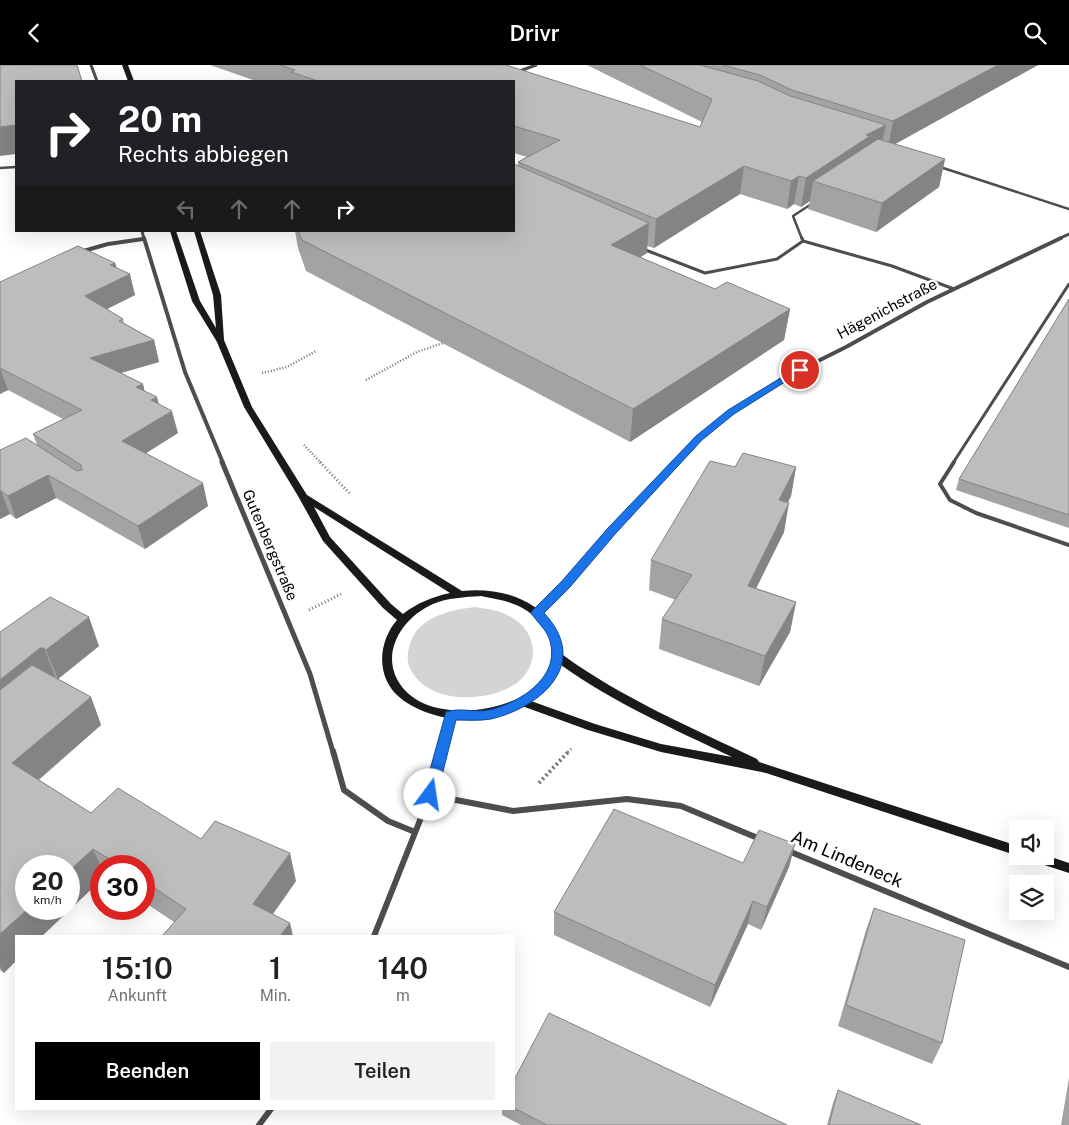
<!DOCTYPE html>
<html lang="de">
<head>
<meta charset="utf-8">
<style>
  :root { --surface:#fff; --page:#f2f2f2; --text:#202124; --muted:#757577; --accent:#000 }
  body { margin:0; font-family:"Public Sans",sans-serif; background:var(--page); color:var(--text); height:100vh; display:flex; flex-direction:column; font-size:19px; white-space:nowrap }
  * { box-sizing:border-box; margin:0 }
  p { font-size:16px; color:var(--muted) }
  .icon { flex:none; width:28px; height:28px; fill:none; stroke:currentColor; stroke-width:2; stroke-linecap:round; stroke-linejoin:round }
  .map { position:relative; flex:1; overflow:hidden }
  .side { position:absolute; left:15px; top:870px; width:500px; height:175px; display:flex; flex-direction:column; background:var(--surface); border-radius:0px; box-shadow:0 5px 20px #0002 }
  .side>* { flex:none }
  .top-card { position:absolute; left:15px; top:15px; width:500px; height:152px; border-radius:0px; box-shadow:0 5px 20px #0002; background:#202124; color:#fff; overflow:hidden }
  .fabs { position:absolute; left:1009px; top:755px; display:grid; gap:10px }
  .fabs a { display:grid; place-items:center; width:45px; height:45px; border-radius:0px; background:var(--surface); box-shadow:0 5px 20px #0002; font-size:25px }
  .speed { position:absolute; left:15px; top:790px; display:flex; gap:10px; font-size:25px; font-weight:700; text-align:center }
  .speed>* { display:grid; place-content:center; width:65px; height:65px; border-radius:50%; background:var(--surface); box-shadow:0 5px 20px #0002; line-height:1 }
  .speed small { font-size:12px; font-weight:400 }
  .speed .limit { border:8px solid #d22; background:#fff; color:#111 }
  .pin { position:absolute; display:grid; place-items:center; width:42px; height:42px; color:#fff; margin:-21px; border:2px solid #fff; border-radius:50%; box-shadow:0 1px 5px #0007 }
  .me { position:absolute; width:55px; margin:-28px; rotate:14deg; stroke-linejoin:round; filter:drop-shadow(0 0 4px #0008) }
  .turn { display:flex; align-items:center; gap:18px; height:105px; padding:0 20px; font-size:22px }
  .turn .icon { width:65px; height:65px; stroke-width:2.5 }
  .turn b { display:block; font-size:35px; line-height:42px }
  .lanes { display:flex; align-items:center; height:48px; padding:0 20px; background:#0003; justify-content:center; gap:25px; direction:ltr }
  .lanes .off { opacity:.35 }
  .eta { display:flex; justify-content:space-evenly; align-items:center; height:85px; text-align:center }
  .eta b { font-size:30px; font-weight:600; line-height:35px }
  .action { display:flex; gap:10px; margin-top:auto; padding:10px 20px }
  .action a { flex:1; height:58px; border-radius:0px; background:var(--accent); color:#fff; font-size:20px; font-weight:600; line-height:58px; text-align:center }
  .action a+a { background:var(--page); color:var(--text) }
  header { display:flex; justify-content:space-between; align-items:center; height:65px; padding:0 20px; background:var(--accent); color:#fff; font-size:22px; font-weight:600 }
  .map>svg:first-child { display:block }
  .green { fill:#d4d4d4 }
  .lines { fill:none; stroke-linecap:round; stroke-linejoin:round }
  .path-far2 { stroke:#6f6f6f; stroke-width:2.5; stroke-dasharray:1 2; stroke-linecap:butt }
  .path-far1 { stroke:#6f6f6f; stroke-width:3; stroke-dasharray:1 2.5; stroke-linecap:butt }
  .path { stroke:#6f6f6f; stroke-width:4; stroke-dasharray:2 3; stroke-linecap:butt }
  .service-far2 { stroke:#4d4d4d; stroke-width:2.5 }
  .service-far1 { stroke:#4d4d4d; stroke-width:3 }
  .service { stroke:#4d4d4d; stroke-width:4 }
  .minor-far3 { stroke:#4d4d4d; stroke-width:3 }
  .minor-far2 { stroke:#4d4d4d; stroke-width:4 }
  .minor-far1 { stroke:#4d4d4d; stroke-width:5 }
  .minor { stroke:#4d4d4d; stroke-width:6 }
  .secondary { fill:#1a1a1a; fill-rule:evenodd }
  .wall { fill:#a3a3a3 }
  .shaded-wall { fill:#848484 }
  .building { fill:#bdbdbd; stroke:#848484 }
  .route { fill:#1a73e8; stroke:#114b97 }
  .labels { text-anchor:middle; stroke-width:5; stroke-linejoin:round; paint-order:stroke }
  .street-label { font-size:15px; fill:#000; stroke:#fff }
  .near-street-label { font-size:18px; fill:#000; stroke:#fff }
</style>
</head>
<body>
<header><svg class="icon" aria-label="back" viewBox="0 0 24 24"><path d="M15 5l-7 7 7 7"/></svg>Drivr<svg class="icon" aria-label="search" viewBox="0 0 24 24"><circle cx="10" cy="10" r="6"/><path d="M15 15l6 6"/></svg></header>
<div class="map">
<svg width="1069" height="1060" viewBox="0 0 1069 1060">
  <rect width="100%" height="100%" fill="#fff"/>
  <path class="green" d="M 475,542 C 487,544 500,545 511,552 C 537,566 541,599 517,618 C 489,638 429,640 411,605 C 407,599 407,590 409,583 C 415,553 448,545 475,542 Z"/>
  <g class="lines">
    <g class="path-far2">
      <polyline points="262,308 287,302 316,286"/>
      <polyline points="366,315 417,287 443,278"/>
      <polyline points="304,380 321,398"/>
    </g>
    <g class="path-far1">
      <polyline points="320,397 351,430"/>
      <polyline points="309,545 341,529"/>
      <polyline points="568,687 572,683"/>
    </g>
    <polyline class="path" points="539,718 569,686"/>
    <g class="service-far2">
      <polyline points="940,102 1069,144"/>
      <polyline points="0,103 16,102"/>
      <polyline points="802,174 793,151 813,138"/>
    </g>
    <g class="service-far1">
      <polyline points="803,176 892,201 954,224"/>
      <polyline points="643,184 705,208 777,194 803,176 802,173"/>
      <polyline points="953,398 1069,219"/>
    </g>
    <polyline class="service" points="954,397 940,419 950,435 976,448 1069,480"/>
    <g class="minor-far3">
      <polyline points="91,0 97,16"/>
      <polyline points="517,7 536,0"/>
      <polyline points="142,166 144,174"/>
      <polyline points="1058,174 1069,169"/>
    </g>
    <g class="minor-far2">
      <polyline points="144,173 185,307 223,398"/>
      <polyline points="80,187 108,179 143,174"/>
      <polyline points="675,398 699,373 731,347 784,313 846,282 927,237 1061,173"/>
    </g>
    <g class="minor-far1">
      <polyline points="222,397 310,609 333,687"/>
      <polyline points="537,548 566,519 676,397"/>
      <polyline points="441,687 451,650"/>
    </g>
    <g class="minor">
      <polyline points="333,686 344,725 388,756 415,767"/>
      <polyline points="430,730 513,746 627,734 681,741 760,774"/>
      <polyline points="786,785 1069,902"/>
      <polyline points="374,871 430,730 442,686"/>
      <polyline points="259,1060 271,1044"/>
    </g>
    <g class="secondary">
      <polygon points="122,0 128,0 134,16 128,16"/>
      <path d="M 170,166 L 176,166 L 200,236 L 216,263 L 213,230 L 194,166 L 200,166 L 221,230 L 224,275 L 252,342 L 307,430 L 462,526 C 496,522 536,532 555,564 C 559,571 563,581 563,590 C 622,633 690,662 757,694 L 759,697 L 1018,781 L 1018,791 L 766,708 L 661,687 L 588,665 L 522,641 C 501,650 478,656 455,654 C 436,652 412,644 398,631 C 376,611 378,577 397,555 L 383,543 L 323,476 L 298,431 L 244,342 L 217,277 L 192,236 ZM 314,442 L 450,528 C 432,532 417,538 403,549 L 391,539 L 330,472 ZM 481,531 C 496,534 511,536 524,544 C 557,563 562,602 532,625 C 499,650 425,657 400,619 C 379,588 403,552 433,539 C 447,533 465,532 481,531 ZM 561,600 C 614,638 674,664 732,692 L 661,679 L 595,659 L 531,636 C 545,627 557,615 561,600 Z"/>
      <polygon points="1045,790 1069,798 1069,808 1029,795 1027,791 1045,791"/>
    </g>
  </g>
  <g class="wall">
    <polygon points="210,0 506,0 700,62 702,57 587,0 1038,0 895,79 945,94 939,122 876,167 808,144 810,136 801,142 794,139 787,144 740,129 654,183 647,181 647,188 640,192 715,224 790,244 784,275 630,377 306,206 298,183 295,166 514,166 518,97 527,92 514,88 514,16 256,16"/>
    <polygon points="115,198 117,203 135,230 107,244 123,254 124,258 154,275 159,297 121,308 143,319 144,326 159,339 178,368 145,388 208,441 145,484 56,433 16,454 10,449 0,454 0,385 37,380 33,369 63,354 8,325 0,329 0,217"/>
    <polygon points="1069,234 1069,463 956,425 959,414"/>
    <polygon points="735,402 796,402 791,431 788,437 784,467 756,523 796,537 790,567 759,621 659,584 662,554 676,535 649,525 651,495"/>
    <polygon points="0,567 99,581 58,614 91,632 101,660 39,715 91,748 201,774 296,816 273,849 174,857 144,837 144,801 101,801 101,815 42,871 16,871 4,908 0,905"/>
    <polygon points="795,779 789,802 761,865 748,859 710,942 554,870 554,847 743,798"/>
    <polygon points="874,843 942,978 932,999 838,961 866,865"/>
    <polygon points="1069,1013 1069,1060 1061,1060"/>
    <polygon points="514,1015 787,1060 521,1060 502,1050 502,1044 514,1044"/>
    <polygon points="838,1025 921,1060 827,1060 833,1038"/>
  </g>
  <g class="shaded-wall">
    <polygon points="998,0 1038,0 888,83 893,56"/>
    <polygon points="16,60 16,89 0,91 0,62"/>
    <polygon points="886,60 880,87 813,116 810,136 801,142 806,113 866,70"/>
    <polygon points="945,94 939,122 876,167 882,138"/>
    <polygon points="744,101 740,129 654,183 656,154"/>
    <polygon points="799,111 794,139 787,144 791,116"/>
    <polygon points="649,158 647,188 610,211 611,180"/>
    <polygon points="115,198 120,214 130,209 135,230 91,252 85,231 110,200"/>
    <polygon points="790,244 784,275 630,377 633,344"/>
    <polygon points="154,275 159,297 96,315 90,293"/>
    <polygon points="0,303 8,325 0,329"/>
    <polygon points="143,319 148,341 136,322"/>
    <polygon points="157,332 162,352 172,346 178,368 129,399 122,376 151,335"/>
    <polygon points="796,402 791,431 774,464 779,435"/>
    <polygon points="48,410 56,433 16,454 8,431"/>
    <polygon points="203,418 208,441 145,484 138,461"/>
    <polygon points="0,426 1,426 10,449 0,454"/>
    <polygon points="789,438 784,467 743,550 748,521"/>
    <polygon points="796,537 790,567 759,621 765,591"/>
    <polygon points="89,552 99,581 58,614 46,585"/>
    <polygon points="40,583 44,583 55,611 52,612 0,654 0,615"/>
    <polygon points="91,632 101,660 25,726 12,698"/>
    <polygon points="795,779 789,802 761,865 767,842"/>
    <polygon points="93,784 101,802 101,815 42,871 16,871 16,896 4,908 0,901 0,869 28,844 69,844 69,806"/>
    <polygon points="290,788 296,816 260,867 253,839"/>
    <polygon points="753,836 748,859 710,942 715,920"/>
    <polygon points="290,858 293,871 280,871"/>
  </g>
  <g class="building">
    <polygon points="0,0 77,0 82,16 16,16 16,60 0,62"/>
    <polygon points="280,0 506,0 700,62 712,34 640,0 700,0 758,16 790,31 886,60 866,70 870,71 806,113 799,111 791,116 744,101 656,154 518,97 560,75 514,61 514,16 318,16 291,7 295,5"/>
    <polygon points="723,0 998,0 893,56 792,25 760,10"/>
    <polygon points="878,74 945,94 882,138 813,116"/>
    <polygon points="514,99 649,158 611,180 715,224 727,217 790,244 633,344 302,175 298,166 514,166"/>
    <polygon points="78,181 115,198 110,200 130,209 85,231 123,254 119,256 154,275 90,293 143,319 136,322 157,332 151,335 172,346 122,376 203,418 138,461 48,410 8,431 1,426 0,426 0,385 26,373 77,406 82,405 81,400 33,369 82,345 0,303 0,217"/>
    <polygon points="1069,234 1069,450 959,414"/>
    <polygon points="743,388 796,402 779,435 789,438 748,521 796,537 765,591 662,554 692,510 651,495 710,396 735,402"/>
    <polygon points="50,532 89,552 46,585 44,583 40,583 0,615 0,567"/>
    <polygon points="32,600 91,632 12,698 91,748 118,723 201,774 215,756 290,788 253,839 290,858 280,871 162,871 186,844 144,816 144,801 121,801 93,784 69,806 69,801 26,801 26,844 28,844 0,869 0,625"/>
    <polygon points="614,744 743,798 759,765 795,779 767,842 753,836 715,920 554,847"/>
    <polygon points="874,843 965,875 942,978 846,940"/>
    <polygon points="549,948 787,1060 547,1060 514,1043 514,1015"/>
    <polygon points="838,1025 921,1060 829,1060"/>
  </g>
  <path class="route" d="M 797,303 L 803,303 L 804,305 L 734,349 L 702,375 L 616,468 L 570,522 L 544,548 C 591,598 542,642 491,654 C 480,656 467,655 456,655 L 437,730 L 435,734 L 430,735 L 425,734 L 423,730 L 446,647 C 460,642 475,648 489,645 C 520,638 563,611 549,573 C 545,563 537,557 531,548 L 533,545 L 562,516 L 608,463 L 696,371 L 728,345 Z"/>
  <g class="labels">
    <g class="street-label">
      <text transform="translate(887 244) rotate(-28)" y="5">Hägenichstraße</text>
      <text transform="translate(270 480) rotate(67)" y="5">Gutenbergstraße</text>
    </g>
    <g class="near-street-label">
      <text transform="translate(847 794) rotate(23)" y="6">Am Lindeneck</text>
    </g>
  </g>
</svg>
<div class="fabs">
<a><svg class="icon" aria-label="sound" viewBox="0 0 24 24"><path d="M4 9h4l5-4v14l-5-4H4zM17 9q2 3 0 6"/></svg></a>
<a><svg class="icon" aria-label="layers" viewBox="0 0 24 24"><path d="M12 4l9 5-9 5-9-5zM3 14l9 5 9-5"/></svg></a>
</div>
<div class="speed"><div>20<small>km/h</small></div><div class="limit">30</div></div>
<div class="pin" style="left:800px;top:305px;background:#d93025"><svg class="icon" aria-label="arrive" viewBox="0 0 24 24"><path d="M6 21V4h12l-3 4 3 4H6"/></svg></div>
<svg class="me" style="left:430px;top:730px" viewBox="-20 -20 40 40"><circle r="19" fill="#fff"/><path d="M0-13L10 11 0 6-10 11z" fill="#1a73e8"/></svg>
<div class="top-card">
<div class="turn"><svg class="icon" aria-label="right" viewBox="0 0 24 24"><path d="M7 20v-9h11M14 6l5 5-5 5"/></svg><div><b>20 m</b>Rechts abbiegen</div></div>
<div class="lanes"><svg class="icon off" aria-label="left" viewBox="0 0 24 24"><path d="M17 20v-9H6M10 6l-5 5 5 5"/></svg><svg class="icon off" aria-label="ahead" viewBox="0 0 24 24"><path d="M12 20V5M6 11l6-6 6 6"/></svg><svg class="icon off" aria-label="ahead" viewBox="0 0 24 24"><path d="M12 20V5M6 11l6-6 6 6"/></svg><svg class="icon" aria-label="right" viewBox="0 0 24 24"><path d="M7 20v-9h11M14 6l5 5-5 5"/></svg></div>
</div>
<section class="side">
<div class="eta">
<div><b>15:10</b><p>Ankunft</p></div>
<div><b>1</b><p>Min.</p></div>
<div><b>140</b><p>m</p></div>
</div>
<div class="action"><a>Beenden</a><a>Teilen</a></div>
</section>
</div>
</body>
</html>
